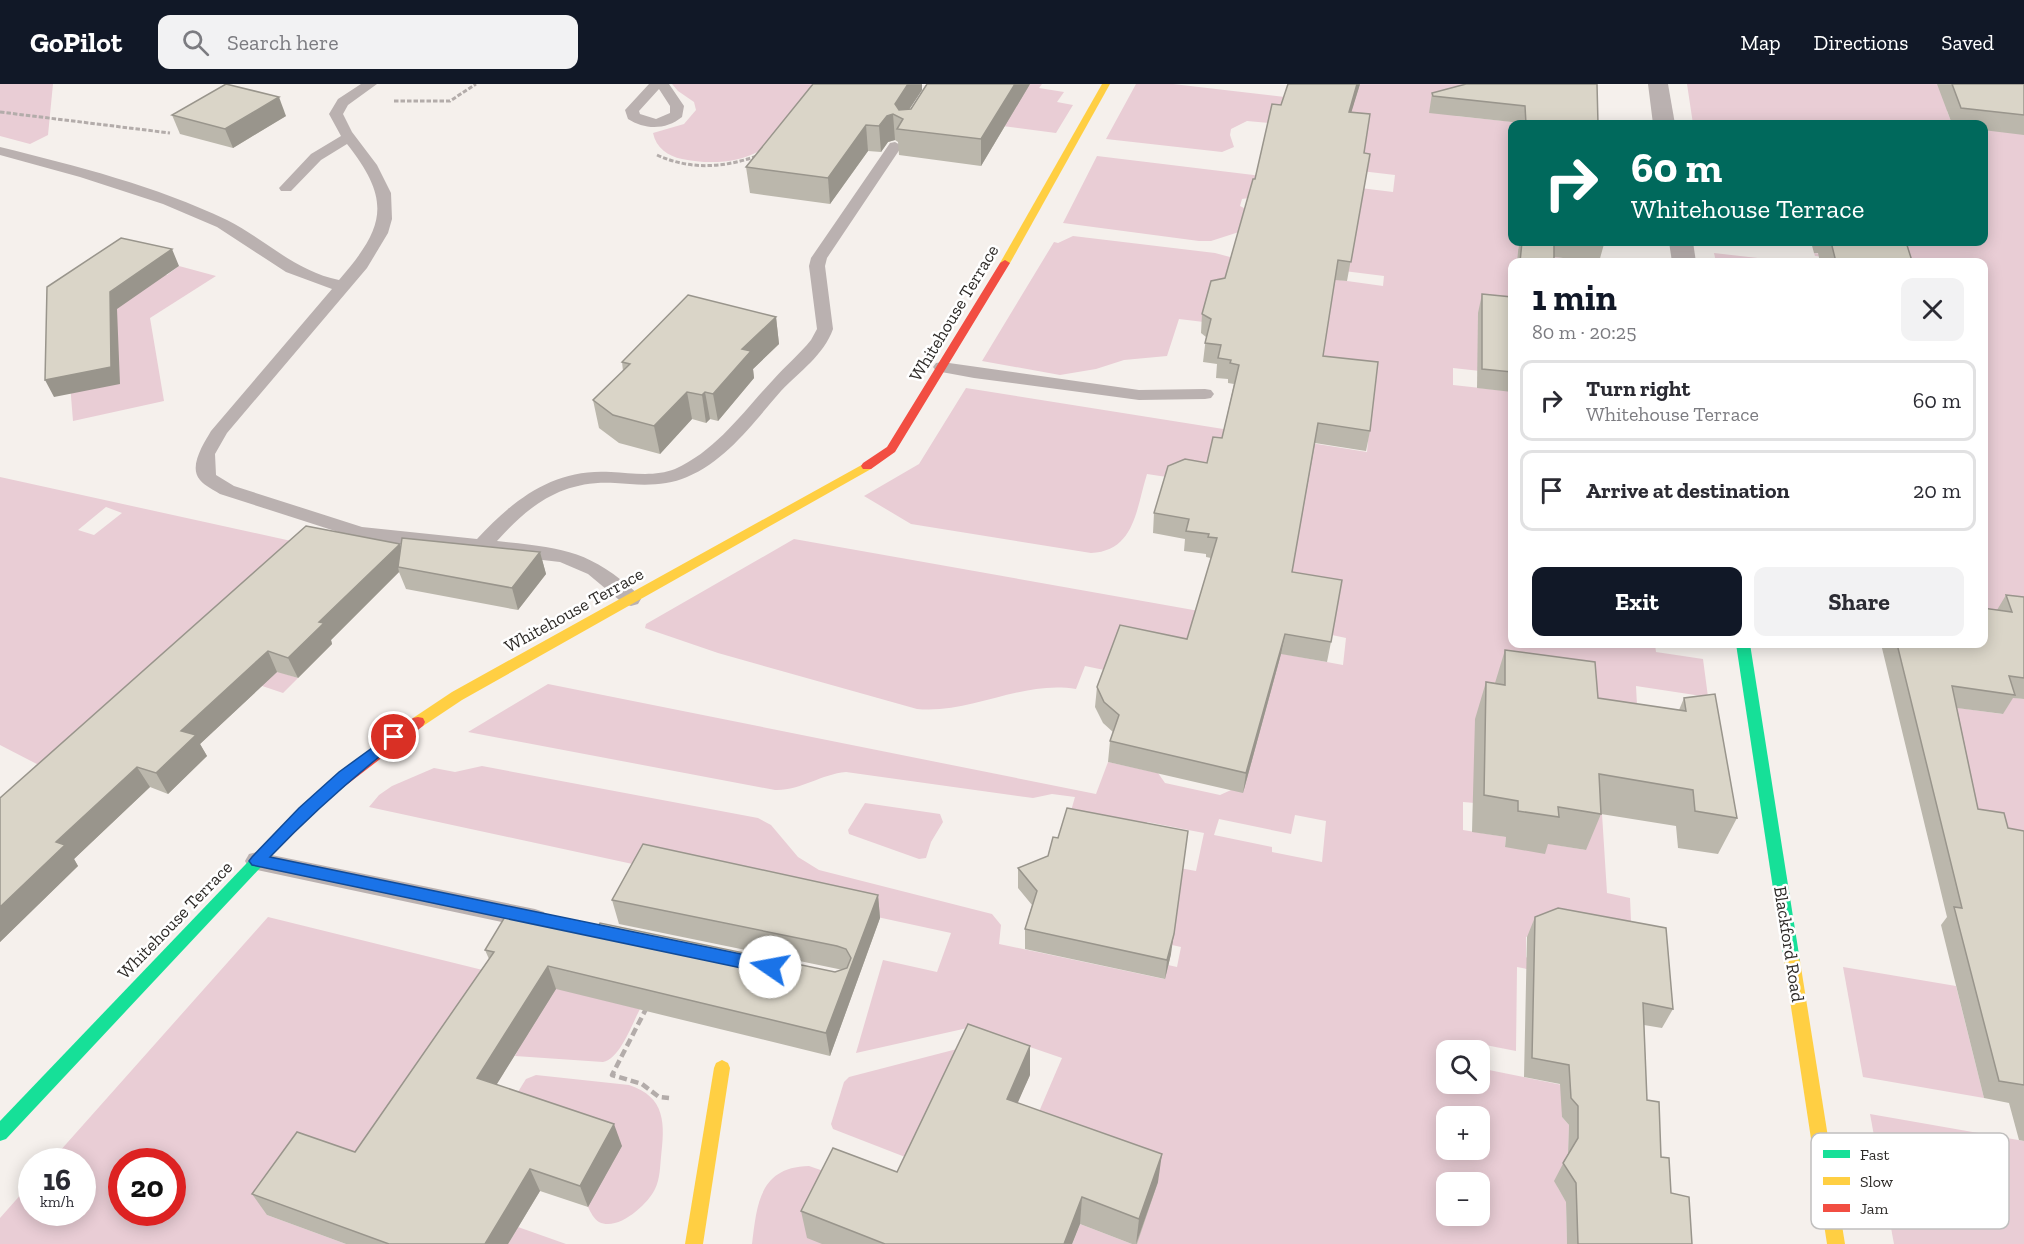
<!DOCTYPE html>
<html lang="en">
<head>
<meta charset="utf-8">
<style>
  :root { --surface:#fff; --page:#f2f2f3; --text:#2b2b33; --muted:#7c7c81; --line:#e1e1e2; --accent:#111827 }
  body { margin:0; font-family:"Zilla Slab",serif; background:var(--page); color:var(--text); height:100vh; display:flex; flex-direction:column; font-size:22px; white-space:nowrap }
  * { box-sizing:border-box; margin:0 }
  p { font-size:20px; color:var(--muted) }
  .icon { flex:none; width:33px; height:33px; fill:none; stroke:currentColor; stroke-width:2; stroke-linecap:round; stroke-linejoin:round }
  .map { position:relative; flex:1; overflow:hidden }
  .details { position:absolute; left:1508px; top:174px; width:480px; height:390px; display:flex; flex-direction:column; background:var(--surface); border-radius:12px; box-shadow:0 3px 15px #0003 }
  .details>* { flex:none }
  .hud { position:absolute; left:1508px; top:36px; width:480px; height:126px; border-radius:12px; box-shadow:0 3px 15px #0003; background:#00695c; color:#fff; overflow:hidden }
  .tools { position:absolute; left:1436px; top:956px; display:grid; gap:12px }
  .tools a { display:grid; place-items:center; width:54px; height:54px; border-radius:12px; background:var(--surface); box-shadow:0 3px 15px #0003; font-size:30px }
  .speed { position:absolute; left:18px; top:1064px; display:flex; gap:12px; font-size:30px; font-weight:700; text-align:center }
  .speed>* { display:grid; place-content:center; width:78px; height:78px; border-radius:50%; background:var(--surface); box-shadow:0 3px 15px #0003; line-height:1 }
  .speed small { font-size:15px; font-weight:400 }
  .speed .limit { border:9px solid #d22; background:#fff; color:#111 }
  .pin { position:absolute; display:grid; place-items:center; width:51px; height:51px; color:#fff; margin:-26px; border:3px solid #fff; border-radius:50%; box-shadow:0 2px 6px #0007 }
  .me { position:absolute; width:66px; margin:-33px; rotate:282deg; stroke-linejoin:round; filter:drop-shadow(0 0 4px #0008) }
  .turn { display:flex; align-items:center; gap:21px; height:126px; padding:0 24px; font-size:27px }
  .turn .icon { width:78px; height:78px; stroke-width:2.5 }
  .turn b { display:block; font-size:42px; line-height:51px }
  .round { display:grid; place-items:center; flex:none; width:63px; height:63px; border-radius:12px; background:var(--page) }
  .overview { display:flex; align-items:center; justify-content:space-between; height:102px; padding:0 24px }
  h1 { font-size:36px; font-weight:700; line-height:45px; color:var(--accent) }
  .primary-button { display:flex; gap:12px; margin-top:auto; padding:12px 24px }
  .primary-button a { flex:1; height:69px; border-radius:12px; background:var(--accent); color:#fff; font-size:24px; font-weight:700; line-height:69px; text-align:center }
  .primary-button a+a { background:var(--page); color:var(--text) }
  ul { padding:0; list-style:none }
  li { display:flex; align-items:center; gap:18px; height:81px; margin:0 12px 9px; padding:0 12px; border:3px solid var(--line); border-radius:12px }
  li div { flex:1 }
  li b { display:block; font-size:22px }
  li em { font-style:normal }
  header { display:flex; align-items:center; gap:36px; box-sizing:border-box; height:84px; padding:0 30px; background:var(--accent); color:#fff }
  header strong { font-size:28px }
  nav { display:flex; gap:33px; margin-inline-start:auto; font-size:21px }
  .search { width:420px; height:54px; background:var(--page); display:flex; align-items:center; gap:15px; box-sizing:border-box; padding:0 21px; border-radius:12px; color:var(--muted); font-size:22px }
  .map>svg:first-child { display:block }
  .green { fill:#e9cdd5; fill-rule:evenodd }
  .lines { fill:none; stroke-linecap:round; stroke-linejoin:round }
  .path-far1 { stroke:#b3acaa; stroke-width:3; stroke-dasharray:4.5 2; stroke-linecap:butt }
  .path { stroke:#b3acaa; stroke-width:4.5; stroke-dasharray:8 4; stroke-linecap:butt }
  .lane { fill:#bab1b0; fill-rule:evenodd }
  .street { fill:#bab1b0; fill-rule:evenodd }
  .fast { fill:#16e098; fill-rule:evenodd }
  .slow { fill:#ffcf43; fill-rule:evenodd }
  .jam { fill:#f24e42; fill-rule:evenodd }
  .wall { fill:#bbb7ac }
  .shaded-wall { fill:#99958c }
  .building { fill:#dad5c8; stroke:#99958c; stroke-width:1.5 }
  .route { fill:#1a73e8; stroke:#114b97; stroke-width:1.5 }
  .labels { text-anchor:middle; stroke-width:5; stroke-linejoin:round; paint-order:stroke }
  .street-label { font-size:18px; fill:#2e2b28; stroke:#fff }
  .key { fill:#fff; stroke:#c0bfbe; stroke-width:1.5 }
  .key-label { font-size:16px; fill:#2e2b28 }
</style>
</head>
<body>
<header>
<strong>GoPilot</strong>
<div class="search"><svg class="icon" aria-label="search" viewBox="0 0 24 24"><circle cx="10" cy="10" r="6"/><path d="M15 15l6 6"/></svg>Search here</div>
<nav><a>Map</a><a>Directions</a><a>Saved</a></nav>
</header>
<div class="map">
<svg width="2024" height="1160" viewBox="0 0 2024 1160">
  <rect width="100%" height="100%" fill="#f5f0ec"/>
  <g class="green">
    <polygon points="0,0 53,0 48,51 30,60 0,52"/>
    <path d="M 672,0 L 835,0 C 818,15 801,31 783,46 C 776,53 768,62 759,67 C 737,80 706,80 682,75 C 668,72 656,64 653,49 L 684,40 L 696,26 L 694,18 L 678,7 Z"/>
    <polygon points="1014,0 1042,0 1039,4 1064,8 1057,18 1073,21 1056,49 957,36"/>
    <path d="M 1136,0 L 1173,0 L 1285,13 L 1331,0 L 1359,2 L 1360,0 L 1527,0 L 1456,32 L 1532,40 L 1512,40 L 1512,158 L 1519,158 L 1518,165 L 1531,170 L 1595,178 L 1512,178 L 1512,244 L 1507,290 L 1453,284 L 1453,301 L 1508,307 L 1508,322 L 1512,322 L 1512,560 L 1655,560 L 1656,568 L 1703,575 L 1708,613 L 1636,602 L 1637,621 L 1475,719 L 1463,718 L 1463,746 L 1506,753 L 1505,763 L 1544,759 L 1586,766 L 1584,727 L 1602,730 L 1607,809 L 1630,814 L 1632,859 L 1534,850 L 1526,853 L 1526,873 L 1534,879 L 1537,887 L 1517,883 L 1516,967 L 1465,957 L 1464,966 L 1446,966 L 1446,999 L 1479,999 L 1479,984 L 1646,1018 L 1562,1033 L 1569,1041 L 1568,1081 L 1556,1096 L 1558,1104 L 1566,1117 L 1567,1160 L 1137,1160 L 1029,1051 L 1062,974 L 972,943 L 856,969 L 883,876 L 937,888 L 951,849 L 369,723 L 379,711 L 392,702 L 434,684 L 455,688 L 482,682 L 758,734 L 771,741 L 798,773 L 819,786 L 992,830 L 1001,841 L 999,860 L 1164,895 L 1168,881 L 1177,883 L 1181,863 L 1172,861 L 1152,779 L 1196,787 L 1204,749 L 1147,738 L 1142,759 L 1066,744 L 1075,713 L 1052,710 L 1033,714 L 846,688 C 821,690 800,707 775,706 L 468,648 L 548,600 L 1096,710 L 1108,678 L 1158,689 L 1165,699 L 1220,711 L 1231,706 L 1109,587 L 1085,582 L 1076,605 C 1021,596 972,630 917,625 L 718,569 L 645,544 L 646,540 L 794,455 L 1199,527 L 1191,553 L 1343,581 L 1346,554 L 1332,551 L 1237,499 L 1213,400 L 1147,390 C 1136,425 1135,467 1091,469 L 911,440 L 864,412 L 919,380 L 966,304 L 1367,368 L 1373,298 L 1212,239 L 1179,235 L 1167,272 L 1124,276 L 1096,285 L 1060,291 L 982,277 L 1054,158 L 1058,159 L 1073,152 L 1215,169 L 1230,173 L 1239,182 L 1383,202 L 1384,192 L 1336,186 L 1249,114 L 1242,115 L 1240,122 L 1246,125 L 1239,148 L 1211,157 L 1199,157 L 1063,139 L 1097,72 L 1393,108 L 1395,91 L 1361,87 L 1329,76 L 1367,48 L 1247,37 L 1231,45 L 1230,51 L 1234,63 L 1222,68 L 1106,55 ZM 1295,731 L 1326,737 L 1322,778 L 1272,768 L 1272,763 L 1214,751 L 1219,735 L 1291,750 ZM 1446,1032 L 1479,1032 L 1479,1065 L 1446,1065 ZM 1446,1098 L 1479,1098 L 1479,1131 L 1446,1131 Z"/>
    <polygon points="1687,0 1981,0 2024,39 2024,534 1983,528 1983,178 1873,178 1815,172 1814,169 1893,178 1888,158 1983,158 1983,46 1986,32 1947,27 1952,40 1693,40"/>
    <polygon points="1714,169 1775,176 1775,178 1716,178"/>
    <polygon points="179,182 216,192 150,234 164,317 73,337 63,214 152,187 167,191"/>
    <path d="M 0,393 L 314,462 L 273,586 L 298,594 L 283,609 L 227,590 L 62,693 L 0,661 ZM 106,423 L 122,429 L 94,451 L 78,446 Z"/>
    <polygon points="1997,612 2024,615 2024,768 1995,763 1895,615 2002,630"/>
    <polygon points="865,719 940,730 943,738 931,758 926,774 919,775 849,750 848,746"/>
    <path d="M 268,833 L 640,925 C 632,940 620,975 603,978 L 515,972 L 520,962 L 368,1090 L 267,1131 L 346,1160 L 0,1160 L 0,1134 L 31,1099 L 32,1128 L 82,1128 L 82,1077 L 51,1077 ZM 122,1077 L 172,1077 L 172,1128 L 122,1128 Z"/>
    <polygon points="1843,883 1956,902 1984,1014 1863,993"/>
    <polygon points="957,965 918,1078 833,1045 831,1040 844,998 849,993"/>
    <path d="M 536,991 L 629,1001 C 666,1013 665,1040 661,1073 C 660,1083 660,1095 655,1105 C 648,1120 618,1148 599,1138 C 594,1135 591,1129 588,1123 L 508,1024 L 526,995 Z"/>
    <polygon points="1870,1030 2024,1057 2024,1160 1894,1160"/>
    <path d="M 809,1082 L 838,1092 L 822,1160 L 752,1160 C 757,1121 759,1083 809,1082 Z"/>
    <polygon points="1080,1140 1132,1160 1072,1160"/>
    <polygon points="518,1143 566,1160 508,1160"/>
  </g>
  <g class="lines">
    <g class="path-far1">
      <polyline points="394,17 450,17 476,0"/>
      <polyline points="0,28 170,49"/>
      <path d="M 657,71 C 690,86 723,84 757,72"/>
    </g>
    <polyline class="path" points="647,923 612,991 642,1000 659,1013 669,1014"/>
    <g class="lane">
      <path d="M 361,0 L 377,0 L 348,21 L 343,30 L 352,48 L 377,81 L 391,109 L 392,135 L 388,149 L 367,184 L 227,349 L 215,370 L 216,391 L 234,402 L 362,443 L 477,455 C 514,415 554,384 611,388 C 632,389 655,393 675,385 C 716,367 743,328 773,296 C 785,282 799,271 811,256 L 817,245 L 809,182 L 811,174 L 890,59 L 895,58 L 902,62 L 827,174 L 825,182 L 833,245 C 824,271 799,288 781,307 C 753,339 727,376 687,393 C 664,403 639,401 615,399 C 563,396 530,420 497,457 C 562,464 588,465 638,510 L 641,515 L 638,520 L 631,522 L 624,520 L 588,490 L 560,478 L 360,455 L 220,410 C 214,406 205,402 200,396 C 188,383 204,359 211,347 L 332,205 L 286,188 L 217,143 L 163,120 L 80,93 L 0,71 L 0,63 C 77,82 156,102 227,136 C 266,156 295,187 339,196 C 385,143 392,117 347,60 L 321,76 L 291,107 L 281,107 L 279,104 L 311,70 L 341,52 L 329,30 L 338,15 Z"/>
      <path d="M 649,0 L 669,0 L 684,22 L 682,33 C 666,46 645,46 628,35 L 625,26 ZM 659,5 L 670,22 L 670,29 L 656,35 L 640,30 L 639,27 Z"/>
      <polygon points="942,278 1139,306 1205,305 1211,306 1214,310 1211,314 1205,315 1139,316 974,294 936,287 933,283 936,279"/>
      <polygon points="257,768 535,825 544,828 547,835 544,842 535,845 257,786 249,784 245,777 249,770"/>
    </g>
    <g class="street">
      <polygon points="1648,0 1668,0 1675,40 1653,40"/>
      <polygon points="1669,158 1693,158 1696,178 1672,178"/>
    </g>
    <g class="fast">
      <polygon points="1736,560 1750,560 1800,877 1798,882 1792,884 1786,882 1784,877"/>
      <polygon points="270,758 275,760 278,764 275,768 6,1055 0,1057 0,1037 265,760"/>
    </g>
    <g class="slow">
      <polygon points="1102,0 1110,0 1010,179 1005,182 1001,181 1000,179"/>
      <polygon points="867,378 871,379 873,382 871,385 462,616 423,642 413,642 411,638 413,634 452,608"/>
      <polygon points="1792,870 1798,872 1800,877 1845,1160 1827,1160 1784,877 1786,872"/>
      <polygon points="722,976 728,979 730,984 703,1160 685,1160 714,984 716,979"/>
    </g>
    <g class="jam">
      <polygon points="1005,176 1010,179 895,368 871,385 863,385 861,382 863,379 887,363 1000,179"/>
      <polygon points="418,633 423,634 425,638 423,642 327,716 275,768 270,770 265,768 262,764 265,760 317,708 413,634"/>
    </g>
  </g>
  <g class="wall">
    <polygon points="1030,0 981,82 899,71 898,58 895,56 888,58 881,68 868,67 830,120 750,109 746,83 922,6 909,25"/>
    <polygon points="1288,0 1360,0 1351,28 1364,69 1370,70 1347,197 1335,196 1323,272 1370,347 1366,367 1315,359 1292,488 1331,558 1327,578 1281,570 1243,709 1108,678 1110,657 1113,648 1103,639 1095,623 1097,603 1187,555 1211,474 1206,473 1206,470 1184,467 1185,455 1153,449 1154,429 1207,379 1222,354 1234,300 1228,299 1228,295 1216,294 1217,280 1203,278 1206,253 1201,249 1202,230 1225,194 1255,95"/>
    <polygon points="1466,0 1598,40 1521,40 1521,39 1429,29 1432,9"/>
    <polygon points="1937,0 2024,0 2024,51 1983,46 1983,40 1952,40"/>
    <polygon points="172,31 286,32 233,64 180,50"/>
    <polygon points="1519,158 1604,158 1604,160 1599,178 1554,173 1554,178 1517,178"/>
    <polygon points="1811,158 1906,158 1912,177 1927,178 1820,178 1818,169 1814,169"/>
    <polygon points="1482,210 1512,213 1512,308 1477,304 1478,229"/>
    <polygon points="776,233 779,260 753,285 754,294 718,337 710,335 706,339 692,335 660,370 619,359 599,344 593,316 623,287 622,278"/>
    <polygon points="401,462 540,468 546,490 518,526 406,505 399,488 331,556 332,560 298,594 277,588 200,660 207,672 168,710 150,703 74,775 78,782 0,858 0,714"/>
    <polygon points="2006,511 2024,513 2024,615 2013,614 2003,630 1957,624 1978,725 2008,744 2024,747 2024,1057 2019,1056 2009,1019 1984,1014 1941,841 1947,833 1881,560 1983,560 1997,526"/>
    <polygon points="1505,566 1598,614 1679,626 1684,614 1737,734 1718,770 1678,764 1676,742 1601,730 1586,766 1548,760 1545,770 1505,763 1506,753 1472,748 1475,635 1486,598 1495,599"/>
    <polygon points="1018,784 1171,870 1165,895 1025,865 1025,845 1032,821 1018,804"/>
    <polygon points="878,811 880,834 830,972 556,905 496,1001 622,1062 588,1123 540,1107 508,1160 346,1160 267,1131 252,1110 355,1068 489,875 485,866 595,847 835,888 843,886 619,840 612,816"/>
    <polygon points="1535,833 1673,925 1662,944 1644,941 1647,1016 1671,1109 1692,1160 1567,1160 1566,1118 1554,1097 1568,1070 1569,1041 1562,1033 1560,1000 1524,993 1527,853"/>
    <polygon points="1030,991 1017,1019 1158,1098 1137,1160 1132,1160 1080,1140 1072,1160 822,1160 807,1154 801,1127 897,1088"/>
  </g>
  <g class="shaded-wall">
    <polygon points="908,0 922,0 922,6 903,35 895,20"/>
    <polygon points="1015,0 1030,0 981,82 981,55"/>
    <polygon points="1357,0 1360,0 1346,46 1349,28"/>
    <polygon points="279,13 286,32 233,64 225,45"/>
    <polygon points="893,30 895,56 888,58 881,68 879,42 887,32"/>
    <polygon points="866,41 868,67 830,120 828,94"/>
    <polygon points="172,165 179,182 117,225 120,300 54,313 45,296 110,208"/>
    <polygon points="776,233 779,260 753,285 754,294 718,337 713,310 742,265"/>
    <polygon points="687,308 692,335 660,370 654,342"/>
    <polygon points="705,308 710,335 706,339 702,311"/>
    <polygon points="400,460 407,480 398,483 399,488 331,556 332,560 298,594 288,574 319,538"/>
    <polygon points="540,468 546,490 518,526 512,504"/>
    <polygon points="1285,550 1281,570 1243,709 1246,689"/>
    <polygon points="268,567 277,588 200,660 207,672 168,710 156,689 181,647"/>
    <polygon points="137,683 150,703 74,775 78,782 0,858 0,823 56,758"/>
    <polygon points="1188,747 1171,870 1165,895 1167,876"/>
    <polygon points="878,811 880,834 830,972 826,949"/>
    <polygon points="548,882 556,905 487,1016 477,994"/>
    <polygon points="1030,962 1030,991 1007,1043 1007,1015"/>
    <polygon points="614,1040 622,1062 588,1123 580,1102"/>
    <polygon points="1162,1070 1158,1098 1136,1160 1139,1135"/>
    <polygon points="530,1085 540,1107 508,1160 485,1160"/>
    <polygon points="1082,1113 1080,1140 1072,1160 1064,1160"/>
  </g>
  <g class="building">
    <polygon points="226,0 279,13 225,45 172,31"/>
    <polygon points="813,0 908,0 895,20 899,26 911,25 927,0 1015,0 981,55 897,45 903,35 893,30 887,32 879,42 866,41 828,94 746,83"/>
    <polygon points="1288,0 1357,0 1349,28 1370,30 1364,69 1370,70 1351,178 1338,176 1323,272 1378,278 1370,347 1318,339 1292,488 1342,496 1331,558 1285,550 1246,689 1110,657 1119,631 1104,618 1097,603 1120,541 1187,555 1217,454 1208,453 1209,450 1186,447 1189,435 1154,429 1168,382 1185,375 1207,379 1213,353 1222,354 1239,281 1230,279 1231,276 1218,274 1221,261 1205,259 1211,235 1202,230 1211,197 1225,194 1253,95 1255,95 1272,20 1281,21"/>
    <polygon points="1466,0 1597,0 1598,40 1526,40 1525,22 1433,12 1432,9"/>
    <polygon points="1952,0 2024,0 2024,31 1961,24"/>
    <polygon points="1794,37 1833,40 1795,40"/>
    <polygon points="121,154 172,165 110,208 111,283 45,296 47,203"/>
    <polygon points="1522,158 1554,158 1554,178 1520,178"/>
    <polygon points="1581,158 1604,158 1604,160"/>
    <polygon points="1831,158 1906,158 1912,177 1927,178 1836,178"/>
    <polygon points="1482,210 1512,213 1512,288 1482,285"/>
    <polygon points="688,211 776,233 742,265 751,267 713,310 705,308 702,311 687,308 654,342 613,331 593,316 630,280 622,278"/>
    <polygon points="306,442 400,460 319,538 324,539 288,574 268,567 181,647 196,651 156,689 137,683 56,758 65,761 0,823 0,714"/>
    <polygon points="402,454 540,468 512,504 398,483"/>
    <polygon points="2006,511 2024,513 2024,594 2009,592 2015,611 1952,602 1978,725 2004,729 2008,744 2024,747 2024,1001 1999,997 1954,823 1962,824 1897,560 1983,560 1983,524 2012,528"/>
    <polygon points="1505,566 1595,578 1598,614 1686,627 1684,614 1715,610 1737,734 1695,727 1693,706 1599,690 1601,730 1558,723 1559,733 1518,727 1518,717 1484,711 1486,598 1505,601"/>
    <polygon points="1067,724 1188,747 1174,850 1167,876 1025,845 1037,807 1018,784 1048,772 1053,753 1058,754"/>
    <polygon points="643,760 878,811 826,949 548,882 477,994 614,1040 580,1102 530,1085 485,1160 389,1160 252,1110 297,1048 355,1068 494,868 485,866 509,826 595,847 600,839 835,888 847,884 851,874 846,865 837,862 612,816"/>
    <polygon points="1558,824 1666,844 1673,925 1643,919 1647,1016 1659,1018 1661,1073 1669,1074 1671,1109 1689,1113 1692,1160 1578,1160 1576,1099 1563,1079 1578,1054 1578,1022 1571,1014 1569,981 1532,974 1535,833"/>
    <polygon points="968,940 1030,962 1007,1015 1162,1070 1139,1135 1082,1113 1064,1160 885,1160 801,1127 833,1064 897,1088"/>
  </g>
  <path class="route" d="M 394,648 L 399,650 L 401,653 L 399,657 C 353,693 310,731 270,773 L 770,876 L 775,879 L 778,883 L 775,888 L 770,890 L 252,781 L 249,777 L 252,773 L 299,724 L 339,688 Z"/>
  <g class="labels">
    <g class="street-label">
      <text transform="translate(954 229) rotate(-59)" y="6">Whitehouse Terrace</text>
      <text transform="translate(574 526) rotate(-29)" y="6">Whitehouse Terrace</text>
      <text transform="translate(175 836) rotate(-46)" y="6">Whitehouse Terrace</text>
      <text transform="translate(1789 860) rotate(81)" y="6">Blackford Road</text>
    </g>
  </g>
  <rect x="1811" y="1049" width="198" height="96" rx="9" class="key"/>
  <rect x="1823" y="1066" width="27" height="8" fill="#16e098"/>
  <rect x="1823" y="1093" width="27" height="8" fill="#ffcf43"/>
  <rect x="1823" y="1120" width="27" height="8" fill="#f24e42"/>
  <g class="key-label">
    <text x="1860" y="1076">Fast</text>
    <text x="1860" y="1103">Slow</text>
    <text x="1860" y="1130">Jam</text>
  </g>
</svg>
<div class="tools">
<a><svg class="icon" aria-label="search" viewBox="0 0 24 24"><circle cx="10" cy="10" r="6"/><path d="M15 15l6 6"/></svg></a>
<a>+</a>
<a>−</a>
</div>
<div class="speed"><div>16<small>km/h</small></div><div class="limit">20</div></div>
<div class="pin" style="left:394px;top:653px;background:#d93025"><svg class="icon" aria-label="arrive" viewBox="0 0 24 24"><path d="M6 21V4h12l-3 4 3 4H6"/></svg></div>
<svg class="me" style="left:770px;top:883px" viewBox="-20 -20 40 40"><circle r="19" fill="#fff"/><path d="M0-13L10 11 0 6-10 11z" fill="#1a73e8"/></svg>
<div class="hud">
<div class="turn"><svg class="icon" aria-label="right" viewBox="0 0 24 24"><path d="M7 20v-9h11M14 6l5 5-5 5"/></svg><div><b>60 m</b>Whitehouse Terrace</div></div>
</div>
<section class="details">
<div class="overview"><div><h1>1 min</h1><p>80 m · 20:25</p></div><a class="round"><svg class="icon" aria-label="close" viewBox="0 0 24 24"><path d="M6 6l12 12M18 6L6 18"/></svg></a></div>
<ul>
<li><svg class="icon" aria-label="right" viewBox="0 0 24 24"><path d="M7 20v-9h11M14 6l5 5-5 5"/></svg><div><b>Turn right</b><p>Whitehouse Terrace</p></div><em>60 m</em></li>
<li><svg class="icon" aria-label="arrive" viewBox="0 0 24 24"><path d="M6 21V4h12l-3 4 3 4H6"/></svg><div><b>Arrive at destination</b></div><em>20 m</em></li>
</ul>
<div class="primary-button"><a>Exit</a><a>Share</a></div>
</section>
</div>
</body>
</html>
